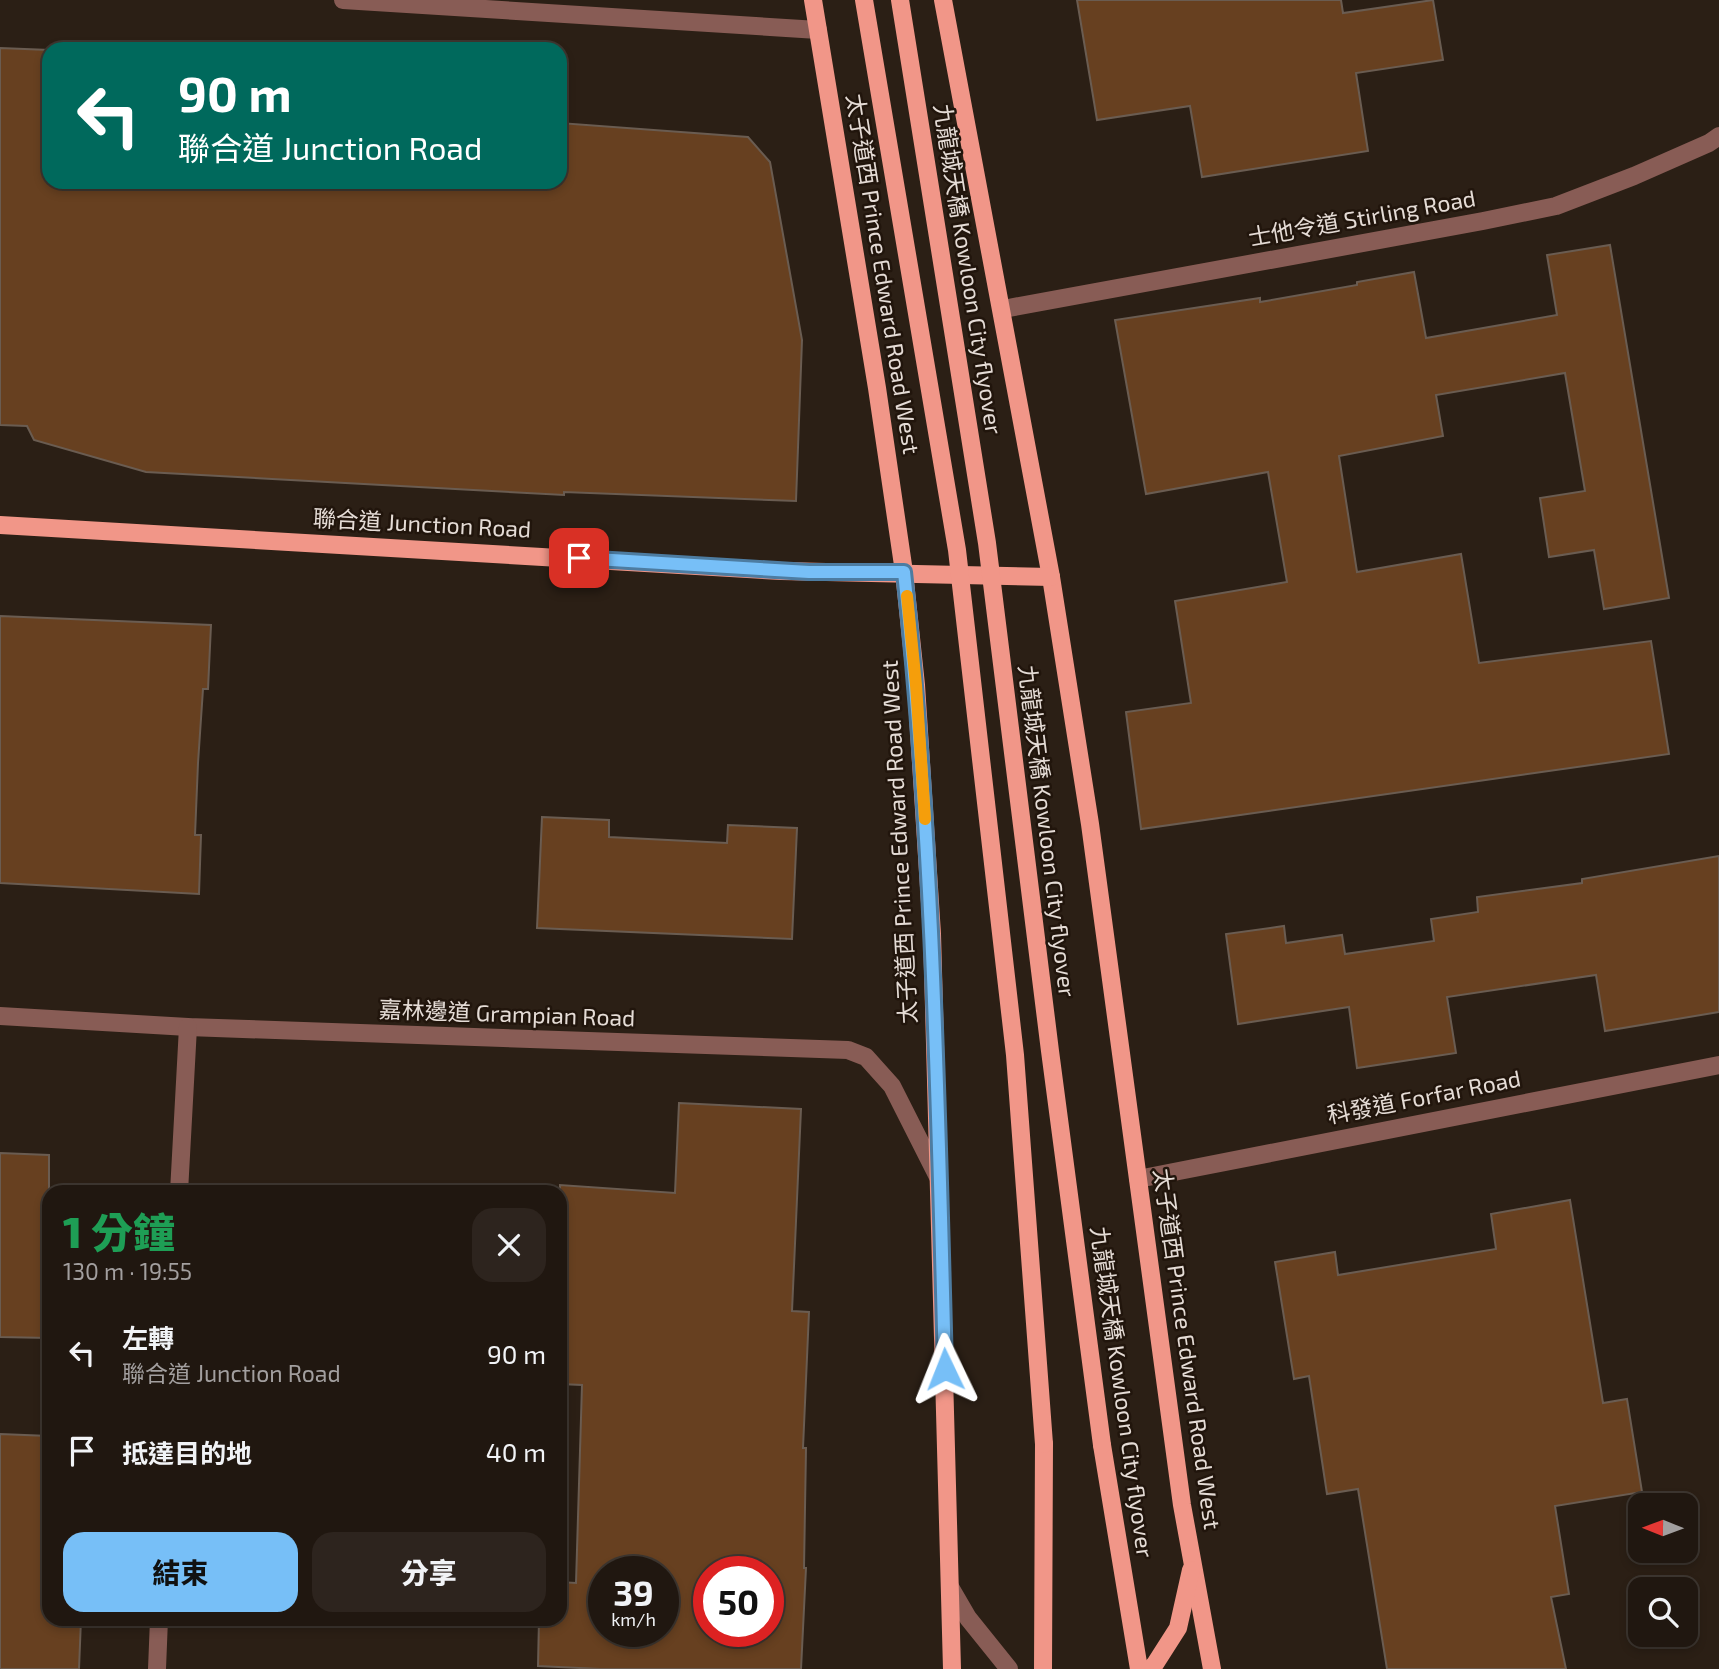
<!DOCTYPE html>
<html lang="zh-TW">
<head>
<meta charset="utf-8">
<style>
  :root { --surface:#201710; --page:#2d241e; --text:#f1f3f6; --muted:#a29f9f; --line:#3d3630; --accent:#77bff7 }
  body { margin:0; font-family:"Exo 2","Noto Sans TC",sans-serif; background:var(--page); color:var(--text); height:100vh; display:flex; flex-direction:column; font-size:26px; white-space:nowrap }
  * { box-sizing:border-box; margin:0 }
  p { font-size:23px; color:var(--muted) }
  .icon { flex:none; width:38px; height:38px; fill:none; stroke:currentColor; stroke-width:2; stroke-linecap:round; stroke-linejoin:round }
  .map { position:relative; flex:1; overflow:hidden }
  .side { position:absolute; left:42px; top:1185px; width:525px; height:441px; display:flex; flex-direction:column; background:var(--surface); border-radius:21px; box-shadow:0 4px 10px #0003,0 0 0 2px var(--line) }
  .side>* { flex:none }
  .banner { position:absolute; left:42px; top:42px; width:525px; height:147px; border-radius:21px; box-shadow:0 4px 10px #0003,0 0 0 2px var(--line); background:#00695c; color:#fff; overflow:hidden }
  .needle { width:46px; rotate:271deg }
  .controls { position:absolute; left:1628px; top:1493px; display:grid; gap:14px }
  .controls a { display:grid; place-items:center; width:70px; height:70px; border-radius:14px; background:var(--surface); box-shadow:0 4px 10px #0003,0 0 0 2px var(--line); font-size:35px }
  .speed { position:absolute; left:588px; top:1556px; display:flex; gap:14px; font-size:35px; font-weight:700; text-align:center }
  .speed>* { display:grid; place-content:center; width:91px; height:91px; border-radius:50%; background:var(--surface); box-shadow:0 4px 10px #0003,0 0 0 2px var(--line); line-height:1 }
  .speed small { font-size:18px; font-weight:400 }
  .speed .limit { border:10px solid #d22; background:#fff; color:#111 }
  .pin { position:absolute; display:grid; place-items:center; width:60px; height:60px; color:#fff; margin:-30px; border-radius:14px; box-shadow:0 4px 10px #0006 }
  .me { position:absolute; width:77px; margin:-38px; rotate:358deg; stroke-linejoin:round; filter:drop-shadow(0 0 5px #0008) }
  .turn { display:flex; align-items:center; gap:24px; height:147px; padding:0 21px; font-size:32px }
  .turn .icon { width:91px; height:91px; stroke-width:2.5 }
  .turn b { display:block; font-size:49px; line-height:60px }
  .round { display:grid; place-items:center; flex:none; width:74px; height:74px; border-radius:21px; background:var(--page) }
  .summary { display:flex; align-items:center; justify-content:space-between; height:119px; padding:0 21px }
  h1 { font-size:42px; font-weight:800; line-height:52px; color:#1e9e55 }
  .cta { display:flex; gap:14px; margin-top:auto; padding:14px 21px }
  .cta a { flex:1; height:80px; border-radius:21px; background:var(--accent); color:#111; font-size:28px; font-weight:800; line-height:80px; text-align:center }
  .cta a+a { background:var(--page); color:var(--text) }
  ul { padding:0; list-style:none }
  li { display:flex; align-items:center; gap:21px; height:98px; padding:0 21px }
  li div { flex:1 }
  li b { display:block; font-size:26px }
  li em { font-style:normal }
  .map>svg:first-child { display:block }
  .building { fill:#674020; stroke:#6a5c51; stroke-width:2; fill-rule:evenodd }
  .lines { fill:none; stroke-linecap:round; stroke-linejoin:round }
  .minor { stroke:#885c55; stroke-width:18 }
  .major { stroke:#f19688; stroke-width:18 }
  .major-bridge { stroke:#f19688; stroke-width:18 }
  .route-casing { stroke:#4d7ca1; stroke-width:18 }
  .route { stroke:#77bff7; stroke-width:12 }
  .slow { stroke:#f59e0b; stroke-width:12 }
  .labels { text-anchor:middle; stroke-width:5; stroke-linejoin:round; paint-order:stroke }
  .street-label { font-size:23px; fill:#e5dcd6; stroke:#21150c }
</style>
</head>
<body>
<div class="map">
<svg width="1719" height="1669" viewBox="0 0 1719 1669">
  <rect width="100%" height="100%" fill="#2b1f15"/>
  <g class="building">
    <polygon points="1077,0 1341,0 1343,13 1433,0 1443,60 1356,73 1368,151 1202,177 1190,106 1097,120"/>
    <polygon points="0,48 49,50 49,182 560,182 560,123 748,137 770,162 802,340 796,501 564,492 564,495 146,472 34,440 27,426 0,425"/>
    <polygon points="1610,245 1669,598 1604,609 1594,550 1549,557 1540,498 1585,491 1565,373 1436,395 1443,436 1339,456 1357,572 1461,554 1479,663 1651,641 1669,754 1141,829 1126,712 1191,703 1175,601 1287,582 1268,472 1146,494 1115,320 1260,298 1260,302 1357,285 1357,282 1414,272 1426,338 1557,315 1547,255"/>
    <polygon points="0,616 211,625 208,689 203,689 198,763 195,835 201,835 199,894 0,883"/>
    <polygon points="542,817 609,820 609,837 727,843 728,825 797,828 792,939 537,928"/>
    <polygon points="1719,856 1719,1012 1605,1031 1596,975 1447,997 1456,1053 1357,1068 1349,1007 1238,1024 1226,934 1284,926 1286,943 1342,935 1345,954 1434,941 1431,919 1478,912 1477,897 1582,883 1582,879"/>
    <path d="M 679,1103 L 801,1109 L 792,1311 L 809,1312 L 803,1448 L 806,1448 L 804,1568 L 806,1568 L 801,1669 L 600,1669 L 538,1666 L 539,1619 L 560,1619 L 560,1582 L 576,1583 L 582,1385 L 560,1384 L 560,1185 L 675,1193 ZM 604,1572 L 663,1572 L 663,1631 L 604,1631 ZM 709,1572 L 768,1572 L 768,1631 L 709,1631 Z"/>
    <polygon points="0,1153 49,1155 49,1338 0,1337"/>
    <polygon points="1570,1200 1603,1403 1627,1399 1642,1492 1555,1506 1569,1594 1551,1597 1566,1669 1387,1669 1358,1489 1327,1494 1309,1376 1294,1379 1275,1262 1335,1252 1338,1275 1496,1249 1491,1214"/>
    <polygon points="0,1434 49,1436 49,1619 81,1619 79,1669 0,1669"/>
  </g>
  <g class="lines">
    <g class="minor">
      <polyline points="343,0 818,30"/>
      <polyline points="1003,309 1483,221 1556,206 1634,176 1709,143 1719,136"/>
      <polyline points="0,1016 188,1027 848,1050 866,1057 892,1086 939,1179"/>
      <polyline points="1138,1179 1719,1065"/>
      <polyline points="179,1192 188,1027"/>
      <polyline points="950,1587 968,1618 1009,1669"/>
      <polyline points="157,1669 159,1619"/>
    </g>
    <g class="major">
      <polyline points="813,0 877,388 904,572 916,685 932,934 952,1669"/>
      <polyline points="943,0 1051,577 1090,824 1182,1505 1212,1669"/>
      <polyline points="0,525 781,571 1051,577"/>
      <polyline points="1102,1445 1139,1669"/>
      <polyline points="1043,1669 1044,1444"/>
      <polyline points="1150,1669 1155,1664 1178,1628 1191,1570"/>
    </g>
    <g class="major-bridge">
      <polyline points="864,0 957,550 1015,1055 1044,1444"/>
      <polyline points="900,0 987,543 1050,1051 1102,1445"/>
    </g>
  </g>
  <g class="lines">
    <g class="route-casing">
      <path id="route" d="M 579,558 L 809,572 L 904,572 C 933,836 938,1103 945,1369"/>
    </g>
    <use href="#route" class="route"/>
    <polyline class="slow" points="907,596 916,685 925,819"/>
  </g>
  <g class="labels">
    <g class="street-label">
      <text transform="translate(1362 218) rotate(-10)" y="8">士他令道 Stirling Road</text>
      <text transform="translate(968 269) rotate(81)" y="8">九龍城天橋 Kowloon City flyover</text>
      <text transform="translate(883 274) rotate(81)" y="8">太子道西 Prince Edward Road West</text>
      <text transform="translate(422 524) rotate(3)" y="8">聯合道 Junction Road</text>
      <text transform="translate(1047 831) rotate(83)" y="8">九龍城天橋 Kowloon City flyover</text>
      <text transform="translate(899 842) rotate(-93)" y="8">太子道西 Prince Edward Road West</text>
      <text transform="translate(507 1014) rotate(2)" y="8">嘉林邊道 Grampian Road</text>
      <text transform="translate(1424 1097) rotate(-11)" y="8">科發道 Forfar Road</text>
      <text transform="translate(1187 1349) rotate(82)" y="8">太子道西 Prince Edward Road West</text>
      <text transform="translate(1122 1392) rotate(82)" y="8">九龍城天橋 Kowloon City flyover</text>
    </g>
  </g>
</svg>
<div class="controls">
<a><svg class="needle" viewBox="-14 -14 28 28"><path d="M0-13l5 13h-10z" fill="#e53935"/><path d="M0 13l5-13h-10z" fill="#a29f9f"/></svg></a>
<a><svg class="icon" aria-label="search" viewBox="0 0 24 24"><circle cx="10" cy="10" r="6"/><path d="M15 15l6 6"/></svg></a>
</div>
<div class="speed"><div>39<small>km/h</small></div><div class="limit">50</div></div>
<div class="pin" style="left:579px;top:558px;background:#d93025"><svg class="icon" aria-label="arrive" viewBox="0 0 24 24"><path d="M6 21V4h12l-3 4 3 4H6"/></svg></div>
<svg class="me" style="left:945px;top:1369px" viewBox="-20 -20 40 40"><path d="M0-17L14 15 0 8-14 15z" fill="#77bff7" stroke="#fff" stroke-width="4"/></svg>
<div class="banner">
<div class="turn"><svg class="icon" aria-label="left" viewBox="0 0 24 24"><path d="M17 20v-9H6M10 6l-5 5 5 5"/></svg><div><b>90 m</b>聯合道 Junction Road</div></div>
</div>
<section class="side">
<div class="summary"><div><h1>1 分鐘</h1><p>130 m · 19:55</p></div><a class="round"><svg class="icon" aria-label="close" viewBox="0 0 24 24"><path d="M6 6l12 12M18 6L6 18"/></svg></a></div>
<ul>
<li><svg class="icon" aria-label="left" viewBox="0 0 24 24"><path d="M17 20v-9H6M10 6l-5 5 5 5"/></svg><div><b>左轉</b><p>聯合道 Junction Road</p></div><em>90 m</em></li>
<li><svg class="icon" aria-label="arrive" viewBox="0 0 24 24"><path d="M6 21V4h12l-3 4 3 4H6"/></svg><div><b>抵達目的地</b></div><em>40 m</em></li>
</ul>
<div class="cta"><a>結束</a><a>分享</a></div>
</section>
</div>
</body>
</html>
